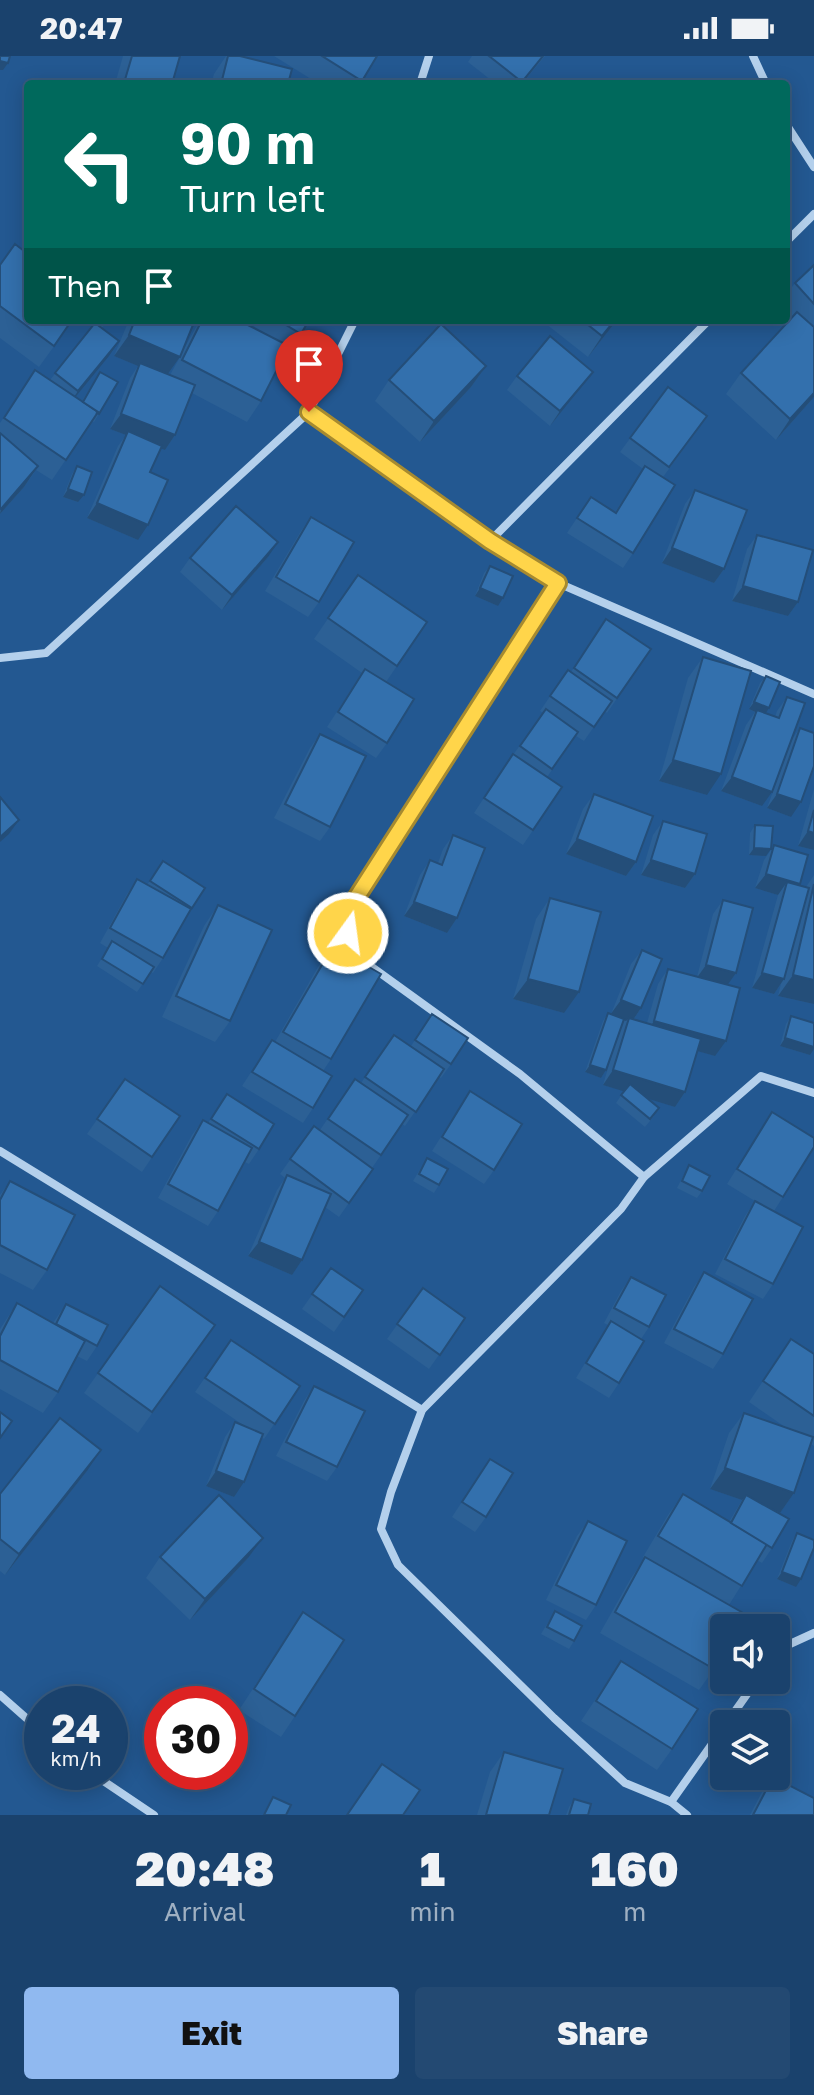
<!DOCTYPE html>
<html lang="en">
<head>
<meta charset="utf-8">
<style>
  :root { --surface:#1a426d; --page:#234972; --text:#f1f3f6; --muted:#9fb0c2; --line:#385b80; --accent:#90b9f0 }
  body { margin:0; font-family:"Golos Text",sans-serif; background:var(--page); color:var(--text); height:100vh; display:flex; flex-direction:column; font-size:30px; white-space:nowrap }
  * { box-sizing:border-box; margin:0 }
  p { font-size:26px; color:var(--muted) }
  .icon { flex:none; width:44px; height:44px; fill:none; stroke:currentColor; stroke-width:2; stroke-linecap:round; stroke-linejoin:round }
  .map { position:relative; height:1759px; overflow:hidden }
  .details { display:flex; flex-direction:column; background:var(--surface); flex:1 }
  .details>* { flex:none }
  .guide { position:absolute; left:24px; top:24px; width:766px; height:244px; border-radius:8px; box-shadow:0 4px 20px #0003,0 0 0 2px var(--line); background:#00695c; color:#fff; overflow:hidden }
  .buttons { position:absolute; left:710px; top:1558px; display:grid; gap:16px }
  .buttons a { display:grid; place-items:center; width:80px; height:80px; border-radius:8px; background:var(--surface); box-shadow:0 4px 20px #0003,0 0 0 2px var(--line); font-size:40px }
  .speed { position:absolute; left:24px; top:1630px; display:flex; gap:16px; font-size:40px; font-weight:700; text-align:center }
  .speed>* { display:grid; place-content:center; width:104px; height:104px; border-radius:50%; background:var(--surface); box-shadow:0 4px 20px #0003,0 0 0 2px var(--line); line-height:1 }
  .speed small { font-size:20px; font-weight:400 }
  .speed .limit { border:12px solid #d22; background:#fff; color:#111 }
  .pin { position:absolute; display:grid; place-items:center; width:68px; height:68px; color:#fff; margin:-82px -34px; border-radius:50% 50% 50% 0; rotate:-45deg; box-shadow:0 0 8px #0007 }
  .pin .icon { rotate:45deg }
  .me { position:absolute; width:88px; margin:-44px; rotate:14deg; stroke-linejoin:round; filter:drop-shadow(0 0 6px #0008) }
  .turn { display:flex; align-items:center; gap:28px; height:168px; padding:0 24px; font-size:36px }
  .turn .icon { width:104px; height:104px; stroke-width:2.5 }
  .turn b { display:block; font-size:56px; line-height:68px }
  .then { display:flex; align-items:center; height:76px; padding:0 24px; background:#0003; gap:16px; font-size:30px }
  .eta { display:flex; justify-content:space-evenly; align-items:center; height:136px; text-align:center }
  .eta b { font-size:48px; font-weight:800; line-height:56px }
  .action { display:flex; gap:16px; margin-top:auto; padding:16px 24px }
  .action a { flex:1; height:92px; border-radius:8px; background:var(--accent); color:#111; font-size:32px; font-weight:800; line-height:92px; text-align:center }
  .action a+a { background:var(--page); color:var(--text) }
  .status { display:flex; justify-content:space-between; align-items:center; height:56px; padding:0 40px; background:var(--surface); direction:ltr }
  .status svg { height:22px; fill:currentColor }
  .map>svg:first-child { display:block }
  .lines { fill:none; stroke-linecap:round; stroke-linejoin:round }
  .minor { stroke:#b4d0ec; stroke-width:8 }
  .wall { fill:#2c6095; fill-rule:evenodd }
  .shaded-wall { fill:#244e79 }
  .building { fill:#3370ad; stroke:#244e79; stroke-width:2 }
  .route-casing { stroke:#a68a30; stroke-width:20 }
  .route { stroke:#ffd54a; stroke-width:14 }
</style>
</head>
<body>
<div class="status"><b>20:47</b><svg viewBox="0 0 49 12"><path d="M0 12V9h3v3zM5 12V6h3v6zM10 12V3h3v9zM15 12V0h3v12zM26 1h20v11H26zM47 4h2v5h-2z"/></svg></div>
<div class="map">
<svg width="814" height="1759" viewBox="0 0 814 1759">
  <rect width="100%" height="100%" fill="#235891"/>
  <g class="lines">
    <g class="minor">
      <polyline points="753,0 766,28"/>
      <polyline points="420,28 429,0"/>
      <polyline points="786,68 814,111"/>
      <polyline points="786,186 814,158"/>
      <polyline points="309,356 490,485 558,527 814,638"/>
      <polyline points="490,485 709,264"/>
      <polyline points="558,527 353,847 348,877 358,901 520,1018 644,1121"/>
      <polyline points="0,602 46,597 309,356 355,264"/>
      <polyline points="0,1095 422,1354"/>
      <polyline points="776,1598 779,1593 814,1577"/>
      <polyline points="0,1639 42,1676"/>
      <polyline points="726,1668 757,1624"/>
      <polyline points="724,1671 671,1746 625,1727 554,1662 398,1509 381,1473 391,1436 422,1354 621,1153 644,1121 761,1020 814,1037"/>
      <polyline points="90,1716 154,1759"/>
      <polyline points="671,1746 687,1759"/>
    </g>
  </g>
  <g class="wall">
    <polygon points="123,0 180,0 172,28 115,28"/>
    <polygon points="226,0 240,0 288,28 211,28 214,18"/>
    <polygon points="274,0 377,0 359,28 319,28"/>
    <polygon points="472,0 545,0 522,28 496,28 468,6"/>
    <polygon points="0,209 28,264 73,264 39,311 0,282"/>
    <polygon points="814,209 814,341 776,384 726,338 741,317 792,261 786,254 786,239 795,227"/>
    <polygon points="87,264 108,264 102,272 119,285 75,341 82,345 100,316 99,358 94,366 92,365 52,424 36,414 24,431 0,458 0,367 35,314 50,324 94,269"/>
    <path d="M 129,264 L 195,264 L 180,300 L 200,264 L 238,264 L 272,281 L 243,264 L 309,264 L 291,292 L 289,291 L 261,345 L 247,366 L 192,337 L 175,379 L 165,394 L 161,392 L 150,416 L 138,484 L 87,462 L 118,390 L 126,379 L 110,373 L 130,322 L 138,310 L 114,300 ZM 180,301 L 170,319 L 168,318 Z"/>
    <polygon points="541,264 617,264 588,301"/>
    <polygon points="486,310 471,331 420,386 375,345 389,324"/>
    <polygon points="517,320 582,330 550,370 507,334"/>
    <polygon points="668,331 697,375 663,421 633,497 623,512 567,477 591,441 615,456 643,413 620,396"/>
    <polygon points="77,410 78,446 63,441 72,418"/>
    <polygon points="695,434 724,513 714,527 662,507 685,448"/>
    <polygon points="311,461 319,546 308,561 265,535 301,475"/>
    <polygon points="757,479 798,546 788,560 732,545 747,493"/>
    <polygon points="268,501 222,554 180,516 190,502"/>
    <polygon points="490,510 498,550 475,540 484,517"/>
    <polygon points="358,519 427,566 386,626 387,687 376,702 327,671 362,617 314,583"/>
    <polygon points="606,563 651,593 607,657 605,655 584,685 576,680 547,721 562,731 523,789 474,757 503,713 543,657 540,655 568,614 571,616"/>
    <polygon points="703,601 707,739 659,725 688,622"/>
    <polygon points="766,620 766,657 775,661 777,655 787,641 790,686 800,672 791,761 767,752 788,694 762,750 721,735 746,669 755,656 749,653 760,627"/>
    <polygon points="320,678 330,771 320,785 274,762 310,692"/>
    <polygon points="814,733 814,794 798,790"/>
    <polygon points="594,738 636,806 626,820 566,798 583,753"/>
    <polygon points="663,765 695,818 685,832 641,819 653,779"/>
    <polygon points="755,769 766,800 749,799 750,777"/>
    <polygon points="453,779 457,862 447,877 404,860 420,819 430,804 438,807 443,793"/>
    <polygon points="774,789 800,828 799,829 806,831 814,819 814,948 778,940 781,928 774,938 752,932 778,839 755,832 764,804"/>
    <polygon points="163,805 205,832 189,856 163,902 153,917 151,916 137,936 97,910 108,892 100,887 127,838 137,823 147,829"/>
    <polygon points="550,842 564,957 513,943 536,863"/>
    <polygon points="723,844 727,929 715,1000 698,995 685,1036 675,1051 647,1042 654,1060 645,1071 616,1047 624,1035 603,1029 613,995 606,1014 601,1022 585,1016 603,965 608,957 611,958 631,908 642,894 641,952 634,963 647,967 658,928 668,913 697,921 713,858"/>
    <polygon points="218,849 230,965 215,986 162,961 204,870"/>
    <polygon points="333,890 331,1003 323,1015 313,1052 303,1067 242,1030 272,984 275,986 318,911"/>
    <polygon points="432,958 451,1008 441,1022 439,1021 405,1070 402,1068 372,1112 373,1113 339,1161 325,1151 292,1219 248,1200 277,1134 285,1122 280,1118 314,1070 320,1074 355,1023 361,1027 394,979 411,990"/>
    <polygon points="791,960 810,999 780,990 786,968"/>
    <polygon points="125,1023 180,1060 142,1116 87,1078"/>
    <polygon points="470,1035 494,1114 484,1128 432,1095"/>
    <polygon points="227,1038 259,1093 249,1108 245,1106 218,1155 208,1170 158,1142 192,1079 203,1064 208,1067"/>
    <polygon points="772,1056 783,1141 774,1155 773,1228 763,1243 715,1218 745,1160 755,1145 765,1151 727,1128"/>
    <polygon points="427,1102 439,1129 434,1137 413,1125"/>
    <polygon points="689,1109 702,1135 697,1142 677,1132"/>
    <polygon points="10,1125 47,1214 33,1234 0,1217 0,1139"/>
    <polygon points="331,1212 363,1234 334,1276 302,1253"/>
    <polygon points="704,1216 723,1298 713,1313 664,1287 694,1231"/>
    <polygon points="631,1221 649,1271 641,1283 619,1327 609,1342 576,1322 608,1269 604,1267 621,1235"/>
    <polygon points="160,1230 215,1269 138,1377 84,1337"/>
    <polygon points="423,1232 465,1262 429,1313 387,1283"/>
    <polygon points="17,1247 53,1267 66,1248 97,1290 87,1305 77,1300 58,1336 43,1357 0,1333 0,1273"/>
    <polygon points="791,1283 814,1298 814,1390 811,1388 794,1437 780,1457 772,1492 762,1507 757,1504 729,1549 714,1613 699,1634 600,1577 631,1522 645,1502 643,1501 668,1459 683,1438 729,1466 742,1444 710,1433 729,1377 744,1357 785,1371 749,1346"/>
    <polygon points="231,1284 300,1330 264,1383 262,1381 234,1441 206,1430 225,1381 235,1366 246,1371 195,1336"/>
    <polygon points="314,1330 337,1411 327,1425 276,1400 304,1345"/>
    <polygon points="490,1403 486,1461 475,1476 452,1461"/>
    <polygon points="87,1415 5,1519 0,1515 0,1438"/>
    <polygon points="588,1465 596,1549 586,1564 546,1544 577,1480"/>
    <polygon points="797,1477 796,1531 777,1523 792,1485"/>
    <polygon points="160,1501 248,1502 190,1564 146,1522"/>
    <polygon points="555,1555 574,1585 569,1593 541,1578"/>
    <polygon points="303,1556 295,1660 281,1681 239,1654"/>
    <polygon points="621,1605 672,1693 657,1714 581,1665"/>
    <polygon points="504,1696 549,1759 477,1759 490,1716"/>
    <polygon points="773,1721 814,1759 750,1759 762,1736"/>
    <polygon points="574,1743 588,1759 566,1759 569,1751"/>
  </g>
  <g class="shaded-wall">
    <polygon points="0,5 8,7 3,14 0,14"/>
    <polygon points="615,264 617,264 588,301 602,280"/>
    <polygon points="129,279 180,301 165,322 140,307 138,310 114,300"/>
    <polygon points="119,285 109,300 68,350 78,335"/>
    <polygon points="486,310 471,331 420,386 434,365"/>
    <polygon points="593,316 582,330 550,370 560,355"/>
    <polygon points="814,337 814,341 776,384 790,363"/>
    <polygon points="121,358 175,379 165,394 127,379 128,375 126,379 110,373"/>
    <polygon points="38,410 24,431 0,458 1,453"/>
    <polygon points="68,433 84,439 78,446 63,441"/>
    <polygon points="97,447 148,469 138,484 87,462"/>
    <polygon points="278,486 268,501 222,554 232,539"/>
    <polygon points="672,492 724,513 714,527 662,507"/>
    <polygon points="743,530 798,546 788,560 732,545"/>
    <polygon points="480,532 503,542 498,550 475,540"/>
    <polygon points="754,646 769,652 764,660 749,653"/>
    <polygon points="673,704 721,718 707,739 659,725"/>
    <polygon points="732,721 772,736 762,750 721,735"/>
    <polygon points="777,738 801,746 791,761 767,752"/>
    <polygon points="19,764 9,778 0,786 0,781"/>
    <polygon points="808,775 814,777 814,794 798,790"/>
    <polygon points="577,783 636,806 626,820 566,798"/>
    <polygon points="754,792 771,793 766,800 749,799"/>
    <polygon points="651,804 695,818 685,832 641,819"/>
    <polygon points="766,818 800,828 790,842 787,826 778,839 755,832"/>
    <polygon points="414,846 457,862 447,877 404,860"/>
    <polygon points="706,909 736,917 726,931 696,923"/>
    <polygon points="762,917 784,923 774,938 752,932"/>
    <polygon points="793,919 814,924 814,948 778,940"/>
    <polygon points="528,923 579,936 564,957 513,943"/>
    <polygon points="621,944 641,952 631,967 629,962 626,965 610,959"/>
    <polygon points="654,965 726,985 715,1000 644,980"/>
    <polygon points="785,982 814,991 814,993 810,999 780,990"/>
    <polygon points="590,1009 606,1014 601,1022 585,1016"/>
    <polygon points="613,1014 685,1036 675,1051 603,1029"/>
    <polygon points="259,1186 302,1204 292,1219 248,1200"/>
    <polygon points="101,1394 87,1415 5,1519 19,1498"/>
    <polygon points="725,1412 794,1437 780,1457 746,1439 742,1444 710,1433"/>
    <polygon points="216,1415 244,1426 234,1441 206,1430"/>
    <polygon points="263,1482 248,1502 190,1564 205,1543"/>
    <polygon points="782,1516 801,1523 796,1531 777,1523"/>
  </g>
  <g class="building">
    <polygon points="0,0 10,0 8,7 0,5"/>
    <polygon points="132,0 180,0 172,28 124,27"/>
    <polygon points="228,0 240,0 292,13 288,28 221,28"/>
    <polygon points="322,0 377,0 362,25"/>
    <polygon points="489,0 543,0 522,26"/>
    <polygon points="15,188 28,198 28,264 72,264 54,290 0,250 0,209"/>
    <polygon points="814,209 814,248 795,227"/>
    <polygon points="797,256 814,271 814,337 790,363 741,317"/>
    <polygon points="135,264 195,264 180,301 129,279"/>
    <polygon points="202,264 238,264 289,290 261,345 182,304"/>
    <polygon points="278,264 309,264 301,278"/>
    <polygon points="582,264 615,264 602,280"/>
    <polygon points="95,267 119,285 78,335 55,317"/>
    <polygon points="441,268 486,310 434,365 389,324"/>
    <polygon points="550,280 593,316 560,355 517,320"/>
    <polygon points="140,307 195,329 175,379 121,358"/>
    <polygon points="35,314 98,356 66,404 4,362"/>
    <polygon points="100,316 118,326 99,358 97,357 98,356 83,346"/>
    <polygon points="668,331 707,360 669,411 630,382"/>
    <polygon points="128,375 162,390 150,416 168,424 148,469 97,447"/>
    <polygon points="0,377 38,410 1,453 0,452"/>
    <polygon points="77,410 92,416 84,439 68,433"/>
    <polygon points="645,410 675,429 633,497 577,462 591,441 616,457"/>
    <polygon points="695,434 747,454 724,513 672,492"/>
    <polygon points="236,450 278,486 232,539 190,502"/>
    <polygon points="311,461 354,486 319,546 276,521"/>
    <polygon points="757,479 813,494 798,546 743,530"/>
    <polygon points="490,510 513,520 503,542 480,532"/>
    <polygon points="358,519 427,566 397,610 328,562"/>
    <polygon points="606,563 651,593 617,642 574,612"/>
    <polygon points="703,601 751,615 721,718 673,704"/>
    <polygon points="365,613 414,643 387,687 338,656"/>
    <polygon points="568,614 612,645 594,671 550,640"/>
    <polygon points="766,620 780,626 769,652 754,646"/>
    <polygon points="787,641 805,647 772,736 732,721 757,654 779,662"/>
    <polygon points="546,653 578,676 552,713 520,690"/>
    <polygon points="800,672 814,677 814,710 801,746 777,738"/>
    <polygon points="320,678 366,700 330,771 285,748"/>
    <polygon points="513,698 562,731 533,774 484,742"/>
    <polygon points="594,738 653,760 636,806 577,783"/>
    <polygon points="0,741 19,764 0,781"/>
    <polygon points="814,754 814,777 808,775"/>
    <polygon points="663,765 707,778 695,818 651,804"/>
    <polygon points="755,769 773,770 771,793 754,792"/>
    <polygon points="453,779 485,792 457,862 414,846 430,804 442,809"/>
    <polygon points="774,789 808,799 800,828 766,818"/>
    <polygon points="163,805 205,832 192,852 150,825"/>
    <polygon points="137,823 191,853 163,902 110,872"/>
    <polygon points="787,826 809,832 784,923 762,917"/>
    <polygon points="814,828 814,924 793,919"/>
    <polygon points="550,842 601,856 579,936 528,923"/>
    <polygon points="723,844 753,852 736,917 706,909"/>
    <polygon points="218,849 272,874 230,965 176,940"/>
    <polygon points="112,885 154,911 143,928 102,903"/>
    <polygon points="333,890 381,918 331,1003 283,976"/>
    <polygon points="642,894 662,903 641,952 621,944"/>
    <polygon points="668,913 740,932 726,985 654,965"/>
    <polygon points="608,957 624,963 606,1014 590,1009"/>
    <polygon points="432,958 468,982 451,1008 415,984"/>
    <polygon points="791,960 814,967 814,991 785,982"/>
    <polygon points="629,962 701,983 685,1036 613,1014"/>
    <polygon points="394,979 444,1013 416,1056 365,1021"/>
    <polygon points="272,984 332,1020 313,1052 252,1016"/>
    <polygon points="125,1023 180,1060 152,1101 97,1063"/>
    <polygon points="355,1023 408,1059 381,1099 328,1063"/>
    <polygon points="630,1028 659,1052 650,1063 621,1039"/>
    <polygon points="470,1035 522,1068 494,1114 442,1081"/>
    <polygon points="227,1038 274,1068 259,1093 211,1063"/>
    <polygon points="772,1056 814,1082 814,1091 783,1141 737,1113"/>
    <polygon points="203,1064 252,1092 218,1155 168,1128"/>
    <polygon points="314,1070 373,1113 349,1147 290,1103"/>
    <polygon points="427,1102 448,1113 439,1129 419,1118"/>
    <polygon points="689,1109 710,1120 702,1135 682,1125"/>
    <polygon points="287,1119 331,1138 302,1204 259,1186"/>
    <polygon points="10,1125 75,1159 47,1214 0,1189 0,1144"/>
    <polygon points="755,1145 803,1171 773,1228 725,1203"/>
    <polygon points="331,1212 363,1234 344,1261 312,1238"/>
    <polygon points="704,1216 753,1243 723,1298 674,1273"/>
    <polygon points="631,1221 666,1239 649,1271 614,1252"/>
    <polygon points="160,1230 215,1269 152,1356 98,1317"/>
    <polygon points="423,1232 465,1262 440,1299 397,1268"/>
    <polygon points="17,1247 85,1285 58,1336 0,1304 0,1280"/>
    <polygon points="66,1248 108,1269 97,1290 56,1268"/>
    <polygon points="611,1265 644,1285 619,1327 586,1307"/>
    <polygon points="791,1283 814,1298 814,1360 763,1325"/>
    <polygon points="231,1284 300,1330 275,1368 205,1322"/>
    <polygon points="314,1330 365,1355 337,1411 286,1386"/>
    <polygon points="0,1356 12,1365 0,1382"/>
    <polygon points="744,1357 813,1381 794,1437 725,1412"/>
    <polygon points="60,1362 101,1394 19,1498 0,1483 0,1438"/>
    <polygon points="235,1366 263,1378 244,1426 216,1415"/>
    <polygon points="490,1403 513,1417 486,1461 462,1446"/>
    <polygon points="683,1438 767,1488 742,1530 658,1480"/>
    <polygon points="219,1439 263,1482 205,1543 160,1501"/>
    <polygon points="746,1439 789,1463 772,1492 731,1467"/>
    <polygon points="588,1465 627,1485 596,1549 556,1529"/>
    <polygon points="797,1477 814,1484 814,1492 801,1523 782,1516"/>
    <polygon points="645,1501 745,1558 737,1572 724,1572 724,1595 714,1613 615,1556"/>
    <polygon points="555,1555 582,1570 574,1585 547,1571"/>
    <polygon points="303,1556 344,1584 295,1660 254,1633"/>
    <polygon points="621,1605 698,1653 672,1693 596,1645"/>
    <polygon points="504,1696 563,1713 549,1759 486,1759"/>
    <polygon points="382,1708 420,1734 403,1759 347,1759"/>
    <polygon points="773,1721 814,1742 814,1759 753,1759"/>
    <polygon points="273,1741 291,1749 286,1759 264,1759"/>
    <polygon points="574,1743 591,1748 588,1759 569,1759"/>
  </g>
  <g class="lines">
    <g class="route-casing">
      <polyline id="route" points="309,356 490,485 558,527 353,847 348,877"/>
    </g>
    <use href="#route" class="route"/>
  </g>
</svg>
<div class="buttons">
<a><svg class="icon" aria-label="sound" viewBox="0 0 24 24"><path d="M4 9h4l5-4v14l-5-4H4zM17 9q2 3 0 6"/></svg></a>
<a><svg class="icon" aria-label="layers" viewBox="0 0 24 24"><path d="M12 4l9 5-9 5-9-5zM3 14l9 5 9-5"/></svg></a>
</div>
<div class="speed"><div>24<small>km/h</small></div><div class="limit">30</div></div>
<div class="pin" style="left:309px;top:356px;background:#d93025"><svg class="icon" aria-label="arrive" viewBox="0 0 24 24"><path d="M6 21V4h12l-3 4 3 4H6"/></svg></div>
<svg class="me" style="left:348px;top:877px" viewBox="-20 -20 40 40"><circle r="17" fill="#ffd54a" stroke="#fff" stroke-width="3"/><path d="M0-11L8 9 0 5-8 9z" fill="#fff"/></svg>
<div class="guide">
<div class="turn"><svg class="icon" aria-label="left" viewBox="0 0 24 24"><path d="M17 20v-9H6M10 6l-5 5 5 5"/></svg><div><b>90 m</b>Turn left</div></div>
<div class="then">Then<svg class="icon" aria-label="arrive" viewBox="0 0 24 24"><path d="M6 21V4h12l-3 4 3 4H6"/></svg></div>
</div>
</div>
<section class="details">
<div class="eta">
<div><b>20:48</b><p>Arrival</p></div>
<div><b>1</b><p>min</p></div>
<div><b>160</b><p>m</p></div>
</div>
<div class="action"><a>Exit</a><a>Share</a></div>
</section>
</body>
</html>
